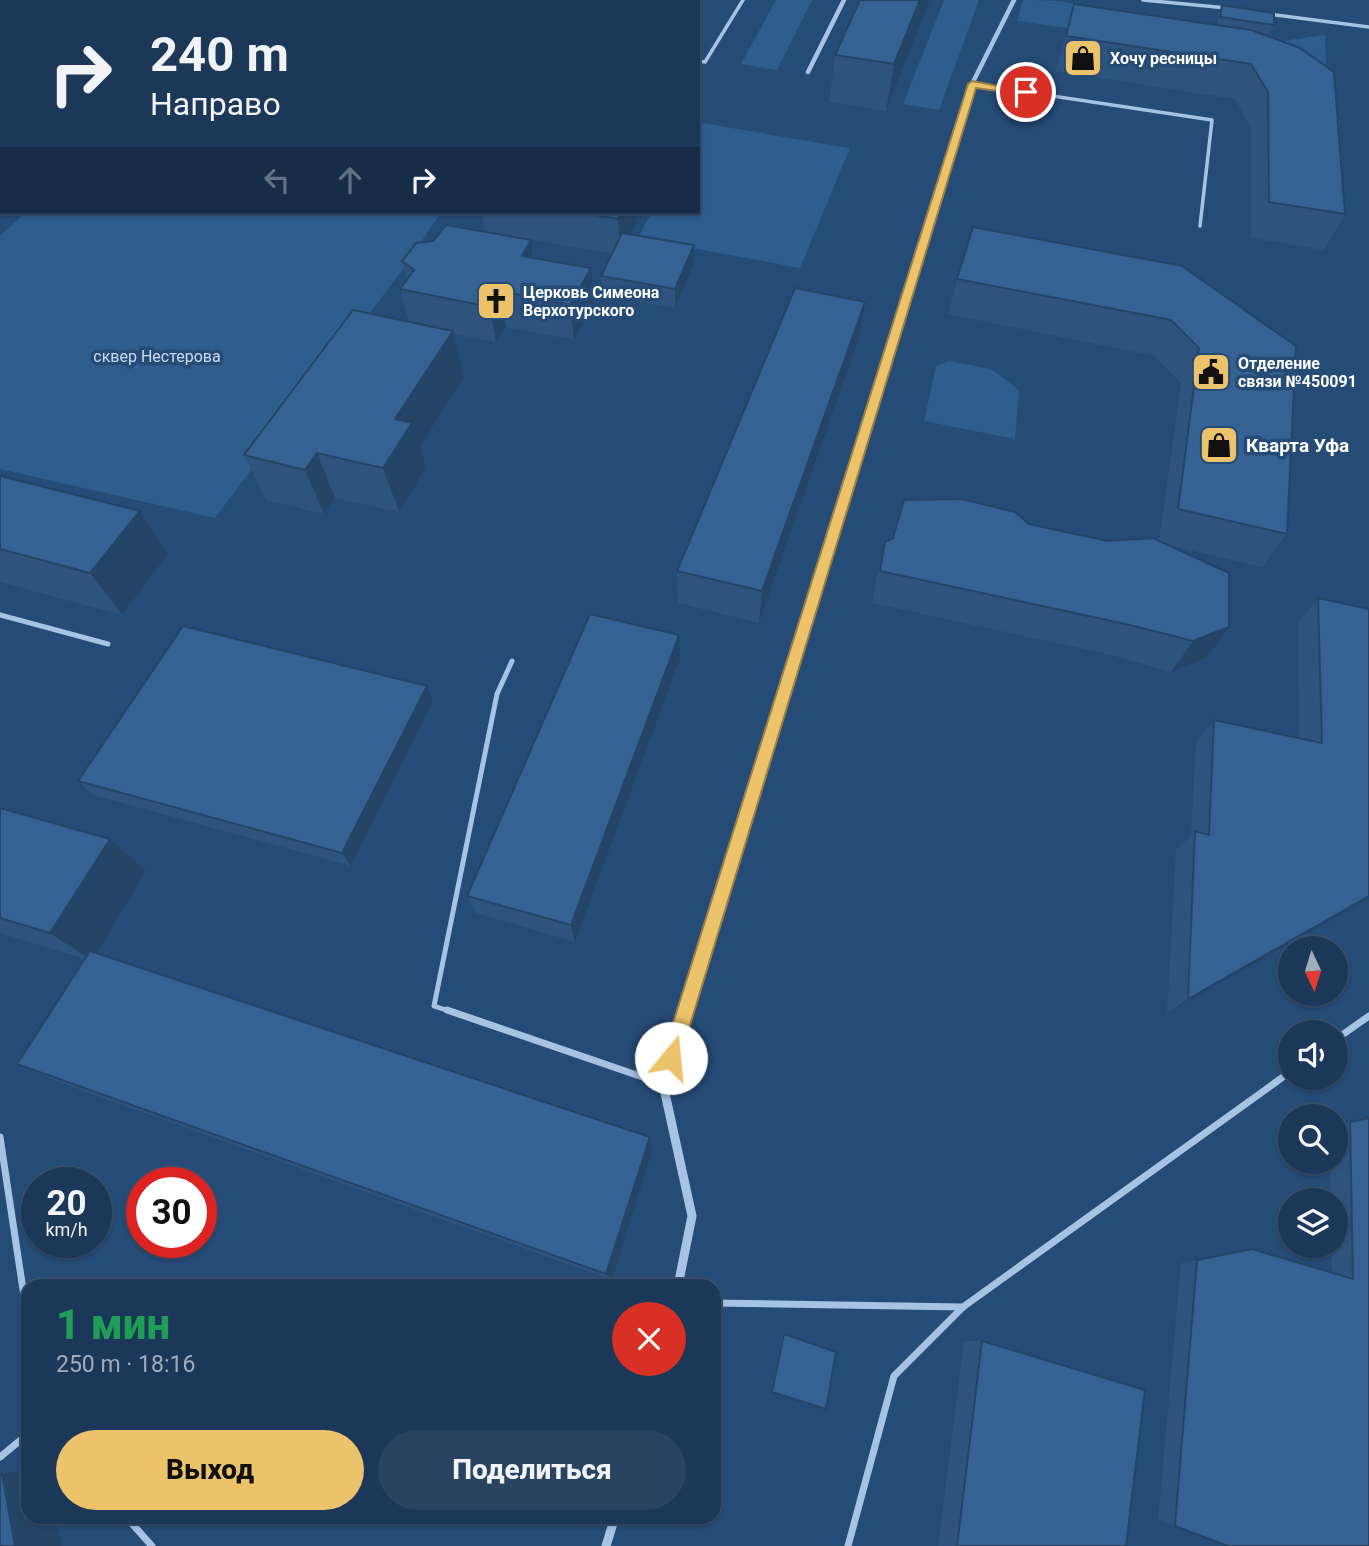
<!DOCTYPE html>
<html lang="ru">
<head>
<meta charset="utf-8">
<style>
  :root { --surface:#1c3859; --page:#294362; --text:#f1f3f6; --muted:#a0acba; --line:#3a526f; --accent:#ecc36a }
  body { margin:0; font-family:Roboto,sans-serif; background:var(--page); color:var(--text); height:100vh; display:flex; flex-direction:column; font-size:26px; white-space:nowrap }
  * { box-sizing:border-box; margin:0 }
  p { font-size:23px; color:var(--muted) }
  .icon { flex:none; width:38px; height:38px; fill:none; stroke:currentColor; stroke-width:2; stroke-linecap:round; stroke-linejoin:round }
  .map { position:relative; flex:1; overflow:hidden }
  .drawer { position:absolute; left:21px; top:1279px; width:700px; height:245px; display:flex; flex-direction:column; background:var(--surface); border-radius:21px; box-shadow:0 2px 5px #0004,0 0 0 2px var(--line) }
  .drawer>* { flex:none }
  .top-card { position:absolute; left:0px; top:0px; width:700px; height:214px; box-shadow:0 2px 5px #0004,0 0 0 2px var(--line); background:#1c3859; color:var(--text); overflow:hidden }
  .needle { width:46px; rotate:176deg }
  .controls { position:absolute; left:1278px; top:936px; display:grid; gap:14px }
  .controls a { display:grid; place-items:center; width:70px; height:70px; border-radius:50%; background:var(--surface); box-shadow:0 2px 5px #0004,0 0 0 2px var(--line); font-size:35px }
  .speed { position:absolute; left:21px; top:1167px; display:flex; gap:14px; font-size:35px; font-weight:700; text-align:center }
  .speed>* { display:grid; place-content:center; width:91px; height:91px; border-radius:50%; background:var(--surface); box-shadow:0 2px 5px #0004,0 0 0 2px var(--line); line-height:1 }
  .speed small { font-size:18px; font-weight:400 }
  .speed .limit { border:10px solid #d22; background:#fff; color:#111 }
  .pin { position:absolute; display:grid; place-items:center; width:60px; height:60px; color:#fff; margin:-30px; border:4px solid #fff; border-radius:50%; box-shadow:0 2px 7px #0007 }
  .me { position:absolute; width:77px; margin:-38px; rotate:17deg; stroke-linejoin:round; filter:drop-shadow(0 0 5px #0008) }
  .turn { display:flex; align-items:center; gap:24px; height:147px; padding:0 35px; font-size:32px }
  .turn .icon { width:91px; height:91px; stroke-width:2.5 }
  .turn b { display:block; font-size:49px; line-height:60px }
  .lanes { display:flex; align-items:center; height:66px; padding:0 35px; background:#0003; justify-content:center; gap:35px; direction:ltr }
  .lanes .off { opacity:.35 }
  .round { display:grid; place-items:center; flex:none; width:74px; height:74px; border-radius:37px; background:var(--page) }
  .headline { display:flex; align-items:center; justify-content:space-between; height:119px; padding:0 35px }
  h1 { font-size:42px; font-weight:800; line-height:52px; color:#1e9e55 }
  .cta { display:flex; gap:14px; margin-top:auto; padding:14px 35px }
  .cta a { flex:1; height:80px; border-radius:42px; background:var(--accent); color:#111; font-size:28px; font-weight:800; line-height:80px; text-align:center }
  .cta a+a { background:var(--page); color:var(--text) }
  .map>svg:first-child { display:block }
  .green { fill:#2f5d8e }
  .lines { fill:none; stroke-linecap:round; stroke-linejoin:round }
  .service-far2 { stroke:#a6c3e3; stroke-width:3.5 }
  .service-far1 { stroke:#a6c3e3; stroke-width:5 }
  .service { stroke:#a6c3e3; stroke-width:7 }
  .minor-far3 { stroke:#a6c3e3; stroke-width:4.5 }
  .minor-far2 { stroke:#a6c3e3; stroke-width:5 }
  .minor-far1 { stroke:#a6c3e3; stroke-width:7 }
  .minor { stroke:#a6c3e3; stroke-width:9 }
  .tertiary { fill:#a6c3e3; fill-rule:evenodd }
  .tram { stroke:#fff; stroke-width:2 }
  .wall { fill:#2e547e }
  .shaded-wall { fill:#254567 }
  .building { fill:#356293; stroke:#254567; stroke-width:2 }
  .route { fill:#ecc36a; stroke:#997f45; stroke-width:2 }
  .labels { text-anchor:middle; stroke-width:7; stroke-linejoin:round; paint-order:stroke }
  .far-poi-label { font-size:16px; font-weight:bold; fill:#fff; stroke:#254b77; text-anchor:start }
  .far-park-label { font-size:16px; fill:#c8dcf2; stroke:#254b77 }
  .poi-label { font-size:19px; font-weight:bold; fill:#fff; stroke:#254b77; text-anchor:start }
</style>
</head>
<body>
<div class="map">
<svg width="1369" height="1546" viewBox="0 0 1369 1546">
  <rect width="100%" height="100%" fill="#254b77"/>
  <g class="green">
    <polygon points="776,0 812,0 777,70 741,64"/>
    <polygon points="944,0 979,0 939,110 903,104"/>
    <path d="M 1023,0 C 1053,0 1080,1 1108,14 L 1104,33 L 1017,21 Z"/>
    <polygon points="1325,35 1326,67 1253,45"/>
    <polygon points="702,123 850,148 800,268 638,238 652,212 698,212 698,130"/>
    <polygon points="26,212 441,212 406,265 215,518 0,469 0,236"/>
    <polygon points="949,361 991,369 1019,390 1015,439 924,421 936,366"/>
  </g>
  <g class="lines">
    <g class="service-far2">
      <polyline points="50,0 58,2"/>
      <polyline points="1143,0 1227,8"/>
      <polyline points="1268,14 1369,27"/>
      <polyline points="698,61 705,62 743,0"/>
      <polyline points="972,84 1212,120 1200,226"/>
    </g>
    <g class="service-far1">
      <polyline points="0,615 108,644"/>
      <polyline points="452,1012 434,1006 497,694 512,661"/>
    </g>
    <g class="service">
      <polyline points="447,1010 663,1084"/>
      <polyline points="1335,1040 1369,1016"/>
      <polyline points="0,1137 28,1323"/>
      <polyline points="714,1303 963,1307"/>
      <polyline points="0,1457 28,1434"/>
      <polyline points="126,1517 152,1546"/>
      <polyline points="848,1546 894,1376 963,1307 1290,1072"/>
    </g>
    <g class="minor-far3">
      <polyline points="808,72 844,0"/>
      <polyline points="917,261 972,84 1014,0"/>
    </g>
    <polyline class="minor-far2" points="815,592 918,259"/>
    <polyline class="minor-far1" points="685,1012 816,590"/>
    <g class="minor">
      <polyline points="678,1286 692,1216 663,1084 686,1010"/>
      <polyline points="606,1546 615,1517"/>
    </g>
    <g class="tertiary">
      <polygon points="153,0 161,0 152,2"/>
      <polygon points="202,0 209,0 201,2"/>
      <rect x="0" y="132" width="2" height="5"/>
      <rect x="0" y="182" width="2" height="6"/>
    </g>
    <polyline class="tram" points="171,2 173,0"/>
  </g>
  <g class="wall">
    <polygon points="299,0 577,0 577,2 300,2"/>
    <polygon points="624,0 701,0 698,5 698,2 624,2"/>
    <polygon points="860,0 930,0 886,111 829,102 835,55"/>
    <polygon points="1074,4 1217,25 1218,15 1222,5 1274,25 1269,34 1259,33 1345,214 1324,250 1251,238 1251,128 1235,99 1056,71"/>
    <polygon points="481,212 635,212 636,225 631,235 694,245 694,264 675,308 602,296 601,276 612,254 485,231"/>
    <polygon points="531,240 534,258 594,304 574,340 506,327 496,342 454,334 464,377 420,447 426,468 399,512 335,498 324,514 266,500 244,455 409,322 400,289 407,280 402,261"/>
    <polygon points="1182,266 1287,534 1262,567 1168,545 1206,658 1171,672 1111,655 872,603 877,575 885,542 1159,541 1181,383 1154,356 948,314 957,279"/>
    <polygon points="859,338 759,623 678,603 677,571"/>
    <polygon points="0,476 140,511 168,554 122,615 0,582"/>
    <polygon points="1318,598 1369,609 1369,899 1167,1013 1176,850 1191,836 1196,743 1214,720 1299,738 1298,623"/>
    <polygon points="680,659 575,942 476,913 467,896"/>
    <polygon points="433,702 351,866 93,795 78,781"/>
    <polygon points="0,808 146,871 96,953 652,1152 612,1280 64,1084 17,1064 85,959 0,933"/>
    <polygon points="1350,1122 1369,1546 1227,1546 1158,1520 1181,1263 1234,1252 1332,1272 1331,1246 1335,1246 1335,1200 1331,1200 1330,1162 1335,1162 1335,1127"/>
    <polygon points="782,1334 784,1334 826,1409 771,1391"/>
    <polygon points="964,1341 982,1341 1126,1546 938,1546"/>
  </g>
  <g class="shaded-wall">
    <polygon points="566,0 577,0 577,2 565,2"/>
    <polygon points="673,0 701,0 698,5 698,2 673,2"/>
    <polygon points="920,0 930,0 886,111 894,64"/>
    <polygon points="2,35 2,75 0,76 0,36"/>
    <polygon points="622,212 635,212 636,225 620,255 618,219"/>
    <polygon points="531,240 536,276 522,256"/>
    <polygon points="694,245 694,264 675,308 675,289"/>
    <polygon points="591,268 594,304 574,340 570,305"/>
    <polygon points="500,291 506,327 496,342 490,307"/>
    <polygon points="865,302 859,338 759,623 762,591"/>
    <polygon points="453,331 464,377 420,447 426,468 399,512 383,468 395,419"/>
    <polygon points="317,453 335,498 324,514 305,470"/>
    <polygon points="140,511 168,554 122,615 90,573"/>
    <polygon points="1229,627 1206,658 1171,672 1193,641"/>
    <polygon points="679,635 680,659 575,942 571,925"/>
    <polygon points="427,686 433,702 351,866 342,853"/>
    <polygon points="110,839 146,871 92,961 50,933"/>
    <polygon points="1369,896 1369,899 1167,1013 1188,999"/>
    <polygon points="650,1137 652,1152 612,1280 606,1274"/>
    <polygon points="28,1470 28,1517 56,1517 62,1546 15,1546 2,1474"/>
  </g>
  <g class="building">
    <polygon points="0,0 48,0 45,2 2,2 2,35 0,36"/>
    <polygon points="466,0 566,0 565,2 477,2"/>
    <polygon points="860,0 920,0 894,64 835,55"/>
    <polygon points="1074,4 1251,30 1300,48 1334,72 1345,214 1269,202 1268,92 1251,64 1066,36"/>
    <polygon points="1222,5 1274,13 1274,25 1220,17"/>
    <polygon points="577,212 622,212 618,219"/>
    <polygon points="446,225 531,240 522,256 591,268 570,305 500,291 490,307 400,289 414,270 402,261 416,243 433,241"/>
    <polygon points="973,227 1182,266 1296,346 1287,534 1178,509 1199,348 1171,320 957,279"/>
    <polygon points="622,233 694,245 675,289 601,276"/>
    <polygon points="795,288 865,302 762,591 677,571"/>
    <polygon points="353,310 453,331 395,419 412,423 383,468 317,453 305,470 244,455"/>
    <polygon points="0,476 140,511 90,573 0,549"/>
    <polygon points="962,499 1015,512 1029,524 1108,541 1153,538 1229,573 1229,627 1193,641 1130,625 880,571 885,542 893,538 904,500"/>
    <polygon points="1318,598 1369,609 1369,896 1188,999 1195,831 1209,835 1214,720 1322,743"/>
    <polygon points="590,614 679,635 571,925 467,896"/>
    <polygon points="183,626 427,686 342,853 78,781"/>
    <polygon points="0,808 110,839 50,933 0,918"/>
    <polygon points="90,951 650,1137 606,1274 17,1064"/>
    <polygon points="1369,1118 1369,1546 1228,1546 1175,1526 1197,1260 1252,1249 1353,1279 1350,1122"/>
    <polygon points="784,1334 836,1352 826,1409 772,1392"/>
    <polygon points="982,1341 1145,1390 1126,1546 957,1546"/>
    <polygon points="2,1474 15,1546 0,1546 0,1475"/>
  </g>
  <polygon class="route" points="972,81 1030,92 1026,95 976,88 680,1058 678,1064 671,1067 665,1064 662,1058 968,84"/>
  <defs>
    <g id="shop-square" transform="scale(2.0125)"><rect x="-9" y="-9" width="18" height="18" rx="4" fill="#ecc36a" stroke="#254b77"/><path d="M-5-2.5h2.3a2.7 3.5 0 0 1 5.4 0H5L5.5 6h-11ZM-1.5-2.5h3a1.5 2.3 0 0 0-3 0Z" fill="#111"/></g>
    <g id="church-square" transform="scale(2.0125)"><rect x="-9" y="-9" width="18" height="18" rx="4" fill="#ecc36a" stroke="#254b77"/><path d="M-1.2-6h2.4v3.5h3.3v2.4h-3.3V6h-2.4V-.1h-3.3v-2.4h3.3Z" fill="#111"/></g>
    <g id="civic-square" transform="scale(2.0125)"><rect x="-9" y="-9" width="18" height="18" rx="4" fill="#ecc36a" stroke="#254b77"/><path d="M-.6-6.5H3V-4.5H.6V-3L4-1V1h2V6H-6V1h2V-1L-.6-3ZM-1.2 2.5V6h2.4V2.5Z" fill="#111"/></g>
  </defs>
  <g fill-rule="evenodd">
    <use href="#shop-square" x="1083" y="58"/>
    <use href="#church-square" x="496" y="301"/>
    <use href="#civic-square" x="1211" y="372"/>
    <use href="#shop-square" x="1219" y="445"/>
  </g>
  <g class="labels">
    <g class="far-poi-label">
      <text x="1110" y="64">Хочу ресницы</text>
      <text x="523" y="298">Церковь Симеона<tspan x="523" dy="18">Верхотурского</tspan></text>
      <text x="1238" y="369">Отделение<tspan x="1238" dy="18">связи №450091</tspan></text>
    </g>
    <g class="far-park-label">
      <text x="157" y="362">сквер Нестерова</text>
    </g>
    <g class="poi-label">
      <text x="1246" y="452">Кварта Уфа</text>
    </g>
  </g>
</svg>
<div class="controls">
<a><svg class="needle" viewBox="-14 -14 28 28"><path d="M0-13l5 13h-10z" fill="#e53935"/><path d="M0 13l5-13h-10z" fill="#a0acba"/></svg></a>
<a><svg class="icon" aria-label="sound" viewBox="0 0 24 24"><path d="M4 9h4l5-4v14l-5-4H4zM17 9q2 3 0 6"/></svg></a>
<a><svg class="icon" aria-label="search" viewBox="0 0 24 24"><circle cx="10" cy="10" r="6"/><path d="M15 15l6 6"/></svg></a>
<a><svg class="icon" aria-label="layers" viewBox="0 0 24 24"><path d="M12 4l9 5-9 5-9-5zM3 14l9 5 9-5"/></svg></a>
</div>
<div class="speed"><div>20<small>km/h</small></div><div class="limit">30</div></div>
<div class="pin" style="left:1026px;top:92px;background:#d93025"><svg class="icon" aria-label="arrive" viewBox="0 0 24 24"><path d="M6 21V4h12l-3 4 3 4H6"/></svg></div>
<svg class="me" style="left:671px;top:1058px" viewBox="-20 -20 40 40"><circle r="19" fill="#fff"/><path d="M0-13L10 11 0 6-10 11z" fill="#ecc36a"/></svg>
<div class="top-card">
<div class="turn"><svg class="icon" aria-label="right" viewBox="0 0 24 24"><path d="M7 20v-9h11M14 6l5 5-5 5"/></svg><div><b>240 m</b>Направо</div></div>
<div class="lanes"><svg class="icon off" aria-label="left" viewBox="0 0 24 24"><path d="M17 20v-9H6M10 6l-5 5 5 5"/></svg><svg class="icon off" aria-label="ahead" viewBox="0 0 24 24"><path d="M12 20V5M6 11l6-6 6 6"/></svg><svg class="icon" aria-label="right" viewBox="0 0 24 24"><path d="M7 20v-9h11M14 6l5 5-5 5"/></svg></div>
</div>
<section class="drawer">
<div class="headline"><div><h1>1 мин</h1><p>250 m · 18:16</p></div><a class="round" style="background:#d93025;color:#fff"><svg class="icon" aria-label="close" viewBox="0 0 24 24"><path d="M6 6l12 12M18 6L6 18"/></svg></a></div>
<div class="cta"><a>Выход</a><a>Поделиться</a></div>
</section>
</div>
</body>
</html>
